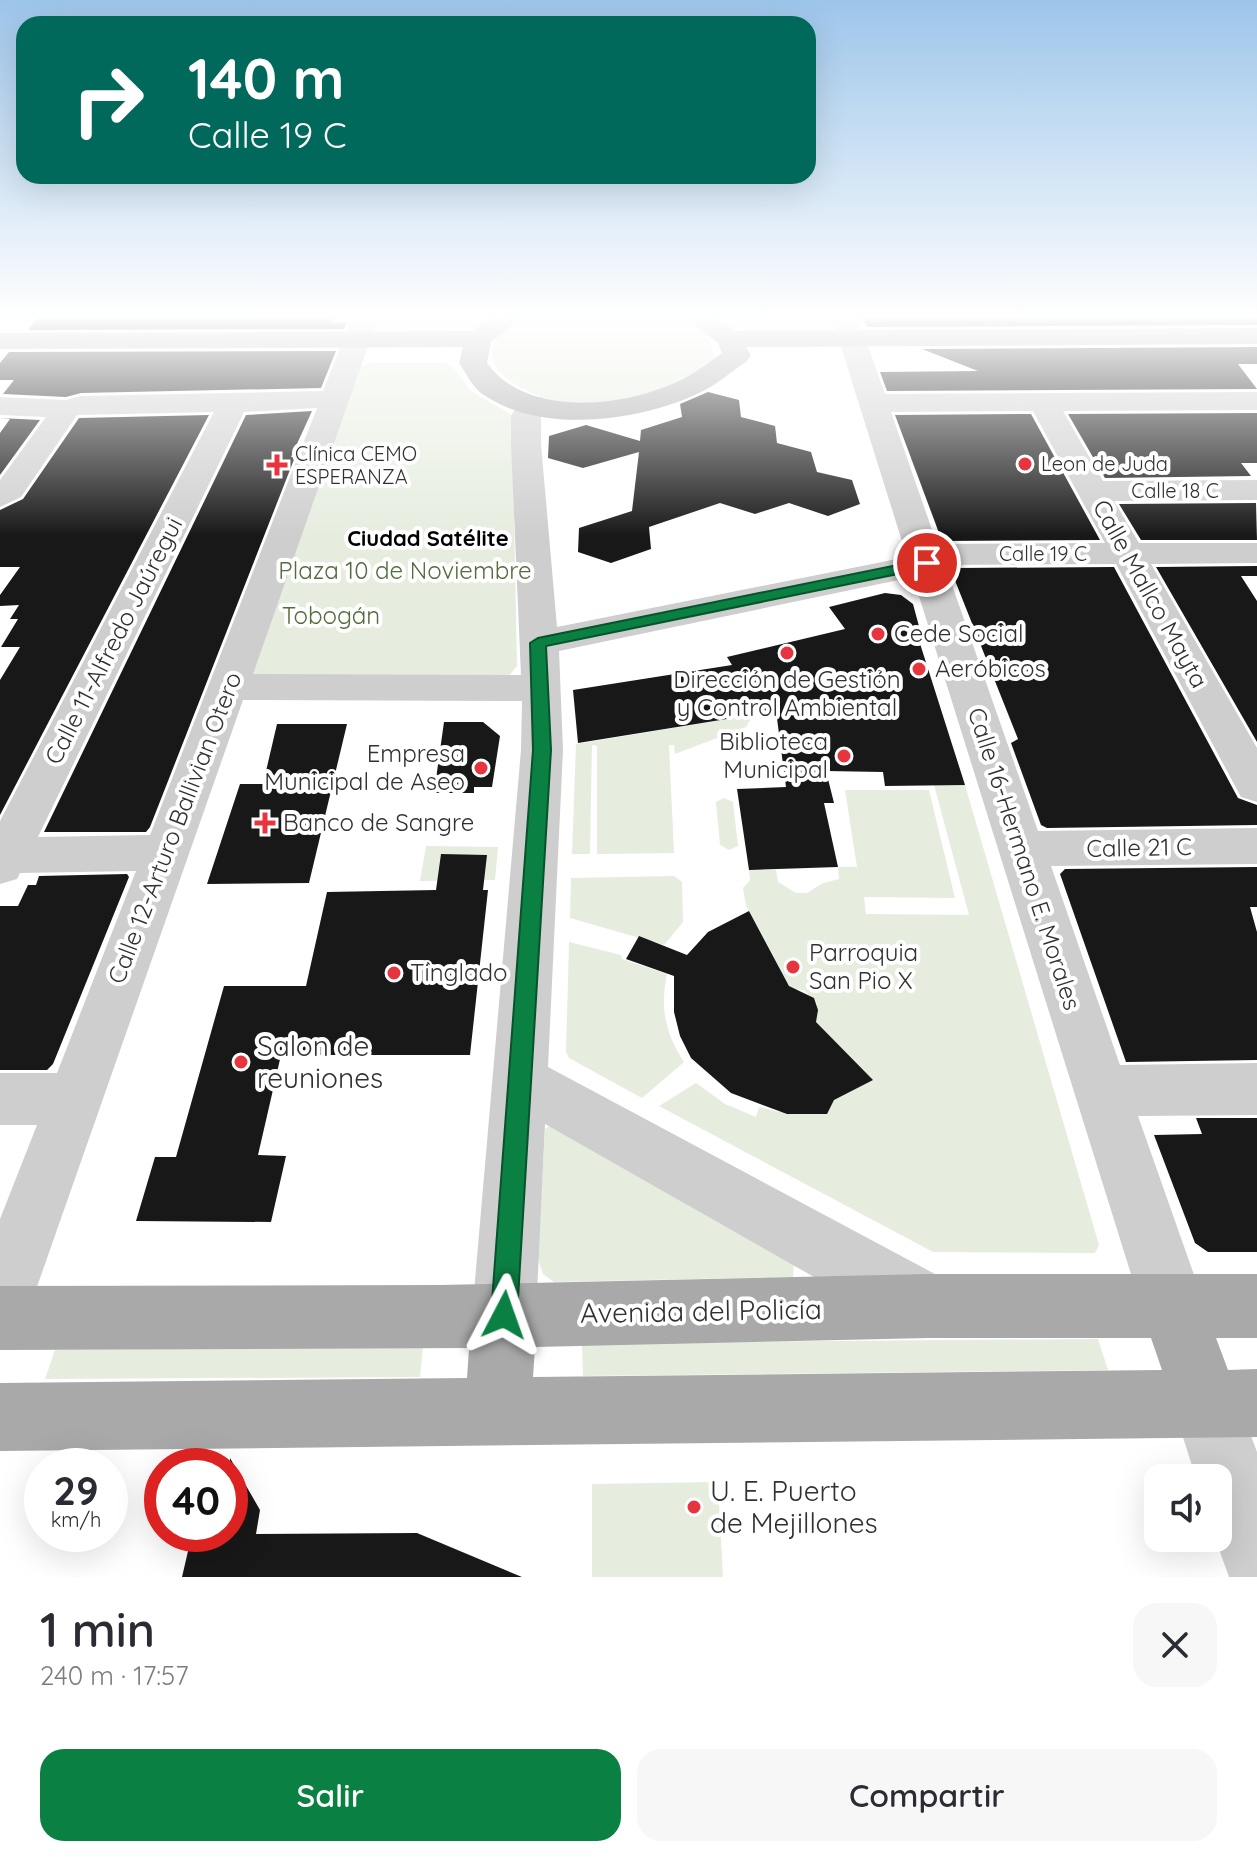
<!DOCTYPE html>
<html lang="es">
<head>
<meta charset="utf-8">
<style>
  :root { --surface:#fff; --page:#f7f7f7; --text:#2b2b33; --muted:#7c7c81; --accent:#0b8043 }
  body { margin:0; font-family:Quicksand,sans-serif; background:var(--page); color:var(--text); height:100vh; display:flex; flex-direction:column; font-size:30px; white-space:nowrap }
  * { box-sizing:border-box; margin:0 }
  p { font-size:26px; color:var(--muted) }
  .icon { flex:none; width:44px; height:44px; fill:none; stroke:currentColor; stroke-width:2; stroke-linecap:round; stroke-linejoin:round }
  .map { position:relative; height:1577px; overflow:hidden }
  .sheet { display:flex; flex-direction:column; background:var(--surface); flex:1 }
  .sheet>* { flex:none }
  .top-card { position:absolute; left:16px; top:16px; width:800px; height:168px; border-radius:24px; box-shadow:0 8px 32px #0002; background:#00695c; color:#fff; overflow:hidden }
  .fabs { position:absolute; left:1144px; top:1464px; display:grid; gap:16px }
  .fabs a { display:grid; place-items:center; width:88px; height:88px; border-radius:16px; background:var(--surface); box-shadow:0 8px 32px #0002; font-size:40px }
  .speed { position:absolute; left:24px; top:1448px; display:flex; gap:16px; font-size:40px; font-weight:700; text-align:center }
  .speed>* { display:grid; place-content:center; width:104px; height:104px; border-radius:50%; background:var(--surface); box-shadow:0 8px 32px #0002; line-height:1 }
  .speed small { font-size:20px; font-weight:400 }
  .speed .limit { border:12px solid #d22; background:#fff; color:#111 }
  .pin { position:absolute; display:grid; place-items:center; width:68px; height:68px; color:#fff; margin:-34px; border:4px solid #fff; border-radius:50%; box-shadow:0 2px 8px #0007 }
  .me { position:absolute; width:88px; margin:-44px; rotate:4deg; stroke-linejoin:round; filter:drop-shadow(0 0 6px #0008) }
  .turn { display:flex; align-items:center; gap:28px; height:168px; padding:0 40px; font-size:36px }
  .turn .icon { width:104px; height:104px; stroke-width:2.5 }
  .turn b { display:block; font-size:56px; line-height:68px }
  .round { display:grid; place-items:center; flex:none; width:84px; height:84px; border-radius:24px; background:var(--page) }
  .headline { display:flex; align-items:center; justify-content:space-between; height:136px; padding:0 40px }
  h1 { font-size:48px; font-weight:600; line-height:60px }
  .action { display:flex; gap:16px; margin-top:auto; padding:16px 40px }
  .action a { flex:1; height:92px; border-radius:24px; background:var(--accent); color:#fff; font-size:32px; font-weight:600; line-height:92px; text-align:center }
  .action a+a { background:var(--page); color:var(--text) }
  .map>svg:first-child { display:block }
  .green { fill:#e6eddf }
  .building { fill:#181818 }
  .lines { fill:none; stroke-linecap:round; stroke-linejoin:round }
  .minor { fill:#cecece; fill-rule:evenodd }
  .major { fill:#a9a9a9; fill-rule:evenodd }
  .route { fill:#0b8043; stroke:#07532c; stroke-width:2 }
  .poi-dot { fill:#e6353e; stroke:#fff; stroke-width:3 }
  .labels { text-anchor:middle; stroke-width:8; stroke-linejoin:round; paint-order:stroke }
  .far-poi-label { font-size:20px; fill:#313131; stroke:#fff; text-anchor:start }
  .far-street-label { font-size:20px; fill:#313131; stroke:#fff }
  .far-neighbourhood-label { font-size:22px; font-weight:bold; fill:#000; stroke:#fff }
  .park-label { font-size:24px; fill:#536d3d; stroke:#fff }
  .street-label { font-size:24px; fill:#313131; stroke:#fff }
  .poi-label { font-size:24px; fill:#313131; stroke:#fff; text-anchor:start }
  .near-poi-label { font-size:28px; fill:#313131; stroke:#fff; text-anchor:start }
  .near-street-label { font-size:28px; fill:#313131; stroke:#fff }
</style>
</head>
<body>
<div class="map">
<svg width="1257" height="1577" viewBox="0 0 1257 1577">
  <rect width="100%" height="100%" fill="#fff"/>
  <g class="green">
    <polygon points="377,315 496,315 474,331 374,332"/>
    <path d="M 530,315 L 679,315 L 708,335 L 714,355 C 703,375 674,386 652,392 C 626,399 601,405 573,403 C 518,399 446,352 530,315 Z"/>
    <polygon points="711,315 833,315 837,331 737,332"/>
    <polygon points="371,363 445,363 453,367 471,391 512,415 517,666 508,677 250,676 360,367"/>
    <polygon points="753,715 746,727 675,754 674,745 669,745 674,853 597,854 597,746 592,745 590,854 572,854 576,744"/>
    <polygon points="934,785 965,785 1099,1245 1095,1253 933,1252 659,1106 696,1083 725,1104 756,1117 759,1107 780,1112 783,1100 796,1114 826,1114 834,1100 814,1020 817,1004 804,990 791,989 746,905 743,888 750,880 749,870 776,870 778,882 796,893 807,893 823,883 839,879 838,867 857,867 845,790 929,790 955,898 864,897 866,914 969,915"/>
    <polygon points="724,798 733,802 738,846 729,850 720,845 716,802"/>
    <polygon points="426,846 498,847 495,880 420,881"/>
    <polygon points="674,876 682,882 683,922 664,945 570,918 571,878"/>
    <path d="M 569,942 L 621,955 L 622,959 L 667,974 C 660,1008 665,1033 684,1062 L 642,1098 L 569,1058 L 566,1052 Z"/>
    <polygon points="550,1126 794,1265 793,1277 554,1282 543,1274 538,1259 545,1129"/>
    <polygon points="1098,1339 1108,1370 583,1376 582,1343"/>
    <polygon points="423,1347 420,1377 45,1379 55,1350"/>
    <polygon points="718,1482 723,1577 592,1577 592,1484"/>
  </g>
  <g class="building">
    <polygon points="40,315 335,315 331,323 347,322 344,329 28,330"/>
    <polygon points="860,315 1257,315 1257,325 867,327"/>
    <polygon points="1257,347 1257,364 1238,364 1257,389 887,391 880,372 978,371 922,349"/>
    <polygon points="336,351 321,388 81,393 66,397 3,394 14,380 0,380 0,363 9,352"/>
    <polygon points="708,392 739,400 741,417 775,426 777,443 811,452 817,472 852,480 860,504 828,516 789,503 755,514 720,503 649,527 651,549 611,563 578,552 579,528 632,511 639,452 583,468 548,458 549,436 586,425 640,441 641,430 682,417 680,404"/>
    <polygon points="312,411 291,457 295,457 150,827 146,832 44,832 246,415"/>
    <polygon points="1257,413 1257,463 1241,463 1251,476 1105,478 1068,414"/>
    <polygon points="1031,414 1100,540 942,541 895,415"/>
    <polygon points="209,415 0,815 0,680 20,647 1,647 18,619 10,619 19,605 0,606 0,595 20,567 0,567 0,510 23,499 79,418"/>
    <polygon points="0,418 40,420 0,475 0,433 10,419"/>
    <polygon points="1256,503 1257,540 1141,540 1119,504"/>
    <polygon points="1257,566 1257,576 1241,576 1257,601 1257,742 1156,567"/>
    <polygon points="1114,567 1238,798 1257,805 1257,825 1047,828 1041,825 1011,743 1018,739 952,573 958,568"/>
    <polygon points="885,593 901,595 913,604 920,630 916,631 965,785 885,786 883,772 826,771 834,803 824,803 838,867 749,870 737,789 786,787 776,711 578,743 573,690 732,665 727,657 845,629 829,607"/>
    <polygon points="444,722 483,722 500,736 492,787 474,787 474,793 434,793"/>
    <polygon points="277,724 347,724 309,883 207,884 240,784 263,784"/>
    <polygon points="441,854 487,855 483,890 488,890 470,1055 281,1055 258,1155 286,1156 271,1222 136,1221 155,1157 176,1157 224,986 306,986 327,892 436,890"/>
    <polygon points="1257,867 1257,907 1250,907 1257,932 1257,1060 1126,1062 1060,874 1065,869"/>
    <polygon points="127,874 129,877 53,1064 47,1070 0,1070 0,906 18,906 28,885 36,885 39,876"/>
    <polygon points="749,911 789,986 814,998 818,1010 816,1022 873,1080 834,1100 827,1114 787,1114 731,1093 691,1058 680,1036 674,1012 674,976 626,959 639,936 687,955 708,932"/>
    <polygon points="1196,1118 1257,1118 1257,1252 1208,1252 1195,1243 1154,1135 1202,1134"/>
    <polygon points="230,1458 260,1510 256,1534 417,1533 522,1577 182,1577 192,1534 230,1534"/>
  </g>
  <g class="lines">
    <g class="minor">
      <path d="M 353,315 L 379,315 L 253,674 L 521,675 L 511,444 L 511,416 L 522,397 L 542,397 L 547,403 L 541,416 L 541,444 L 557,627 L 907,557 L 831,315 L 857,315 L 885,394 L 1257,392 L 1257,410 L 1063,411 L 1103,481 L 1257,480 L 1257,500 L 1114,501 L 1139,543 L 1257,543 L 1257,563 L 1151,564 L 1257,748 L 1257,802 L 1241,797 L 1116,564 L 945,565 L 1038,831 L 1257,828 L 1257,864 L 1051,866 L 1120,1065 L 1257,1063 L 1257,1115 L 1138,1116 L 1205,1306 L 1196,1329 L 1173,1338 L 1150,1329 L 1141,1306 L 913,577 L 559,651 L 563,750 L 548,1067 L 948,1281 L 957,1304 L 948,1327 L 925,1336 L 902,1327 L 545,1124 L 536,1315 L 527,1338 L 504,1347 L 481,1338 L 472,1315 L 521,750 L 522,701 L 243,700 L 32,1301 L 23,1324 L 0,1333 L 0,1219 L 37,1125 L 0,1125 L 0,1073 L 57,1073 L 136,871 L 20,873 L 17,879 L 0,884 L 0,821 L 214,412 L 77,415 L 21,497 L 0,507 L 0,480 L 46,417 L 0,415 L 0,397 L 66,400 L 81,396 L 323,391 ZM 317,408 L 150,835 L 38,837 L 244,412 ZM 1033,411 L 1105,543 L 937,544 L 891,412 Z"/>
      <polygon points="1206,1369 1230,1379 1257,1452 1257,1577 1229,1577 1215,1538 1218,1538 1218,1478 1196,1478 1172,1403 1182,1379"/>
    </g>
    <g class="major">
      <path d="M 494,315 L 525,315 L 491,342 L 487,363 C 527,419 626,407 681,380 C 696,373 709,362 722,353 L 718,343 L 682,315 L 713,315 L 735,331 L 1257,328 L 1257,344 L 746,347 L 751,355 L 747,361 C 732,371 718,384 701,392 C 640,422 539,435 481,393 C 472,386 466,373 459,363 L 463,347 L 0,349 L 0,333 L 472,331 Z"/>
      <path d="M 928,1274 L 1257,1274 L 1257,1338 L 1216,1338 L 1228,1370 L 1257,1369 L 1257,1437 L 0,1451 L 0,1383 L 467,1378 L 469,1348 L 0,1350 L 0,1286 L 440,1285 ZM 928,1338 L 1151,1338 L 1162,1370 L 533,1377 L 535,1347 Z"/>
    </g>
  </g>
  <linearGradient id="sky" x2="0" y2="1"><stop stop-color="#9dc5ea"/><stop offset="0.59" stop-color="#fff"/><stop offset="1" stop-color="#fff" stop-opacity="0"/></linearGradient>
  <rect width="1257" height="536" fill="url(#sky)"/>
  <polygon class="route" points="927,559 934,563 932,567 546,646 551,750 517,1315 514,1324 504,1328 495,1324 491,1315 533,750 530,643 538,638"/>
  <g class="poi-dot">
    <circle cx="1025" cy="464" r="8"/>
    <path d="M273 453h8v8h8v8h-8v8h-8v-8h-8v-8h8z"/>
    <circle cx="878" cy="634" r="8"/>
    <circle cx="787" cy="653" r="8"/>
    <circle cx="919" cy="669" r="8"/>
    <circle cx="844" cy="756" r="8"/>
    <circle cx="481" cy="768" r="8"/>
    <path d="M261 811h8v8h8v8h-8v8h-8v-8h-8v-8h8z"/>
    <circle cx="793" cy="967" r="8"/>
    <circle cx="394" cy="973" r="8"/>
    <circle cx="241" cy="1062" r="8"/>
    <circle cx="694" cy="1507" r="8"/>
  </g>
  <g class="labels">
    <g class="far-poi-label">
      <text x="295" y="461">Clínica CEMO<tspan x="295" dy="23">ESPERANZA</tspan></text>
      <text x="1041" y="471">Leon de Juda</text>
    </g>
    <g class="far-street-label">
      <text x="1175" y="498">Calle 18 C</text>
      <text x="1043" y="561">Calle 19 C</text>
    </g>
    <g class="far-neighbourhood-label">
      <text x="428" y="546">Ciudad Satélite</text>
    </g>
    <g class="park-label">
      <text x="405" y="579">Plaza 10 de Noviembre</text>
      <text x="331" y="624">Tobogán</text>
    </g>
    <g class="street-label">
      <text transform="translate(1150 594) rotate(61)" y="8">Calle Mallco Mayta</text>
      <text transform="translate(114 641) rotate(-63)" y="8">Calle 11-Alfredo Jaúregui</text>
      <text transform="translate(175 828) rotate(-69)" y="8">Calle 12-Arturo Ballivian Otero</text>
      <text transform="translate(1139 848) rotate(-1)" y="8">Calle 21 C</text>
      <text transform="translate(1024 859) rotate(72)" y="8">Calle 16-Hermano E. Morales</text>
    </g>
    <g class="poi-label">
      <text x="894" y="642">Cede Social</text>
      <text x="935" y="677">Aeróbicos</text>
      <text x="787" y="688" text-anchor="middle">Dirección de Gestión<tspan x="787" dy="28">y Control Ambiental</tspan></text>
      <text x="828" y="750" text-anchor="end">Biblioteca<tspan x="828" dy="28">Municipal</tspan></text>
      <text x="465" y="762" text-anchor="end">Empresa<tspan x="465" dy="28">Municipal de Aseo</tspan></text>
      <text x="283" y="831">Banco de Sangre</text>
      <text x="809" y="961">Parroquia<tspan x="809" dy="28">San Pio X</tspan></text>
      <text x="410" y="981">Tinglado</text>
    </g>
    <g class="near-poi-label">
      <text x="257" y="1056">Salon de<tspan x="257" dy="32">reuniones</tspan></text>
      <text x="710" y="1501">U. E. Puerto<tspan x="710" dy="32">de Mejillones</tspan></text>
    </g>
    <g class="near-street-label">
      <text transform="translate(701 1311) rotate(-1)" y="10">Avenida del Policía</text>
    </g>
  </g>
</svg>
<div class="fabs">
<a><svg class="icon" aria-label="sound" viewBox="0 0 24 24"><path d="M4 9h4l5-4v14l-5-4H4zM17 9q2 3 0 6"/></svg></a>
</div>
<div class="speed"><div>29<small>km/h</small></div><div class="limit">40</div></div>
<div class="pin" style="left:927px;top:563px;background:#d93025"><svg class="icon" aria-label="arrive" viewBox="0 0 24 24"><path d="M6 21V4h12l-3 4 3 4H6"/></svg></div>
<svg class="me" style="left:504px;top:1315px" viewBox="-20 -20 40 40"><path d="M0-17L14 15 0 8-14 15z" fill="#0b8043" stroke="#fff" stroke-width="4"/></svg>
<div class="top-card">
<div class="turn"><svg class="icon" aria-label="right" viewBox="0 0 24 24"><path d="M7 20v-9h11M14 6l5 5-5 5"/></svg><div><b>140 m</b>Calle 19 C</div></div>
</div>
</div>
<section class="sheet">
<div class="headline"><div><h1>1 min</h1><p>240 m · 17:57</p></div><a class="round"><svg class="icon" aria-label="close" viewBox="0 0 24 24"><path d="M6 6l12 12M18 6L6 18"/></svg></a></div>
<div class="action"><a>Salir</a><a>Compartir</a></div>
</section>
</body>
</html>
